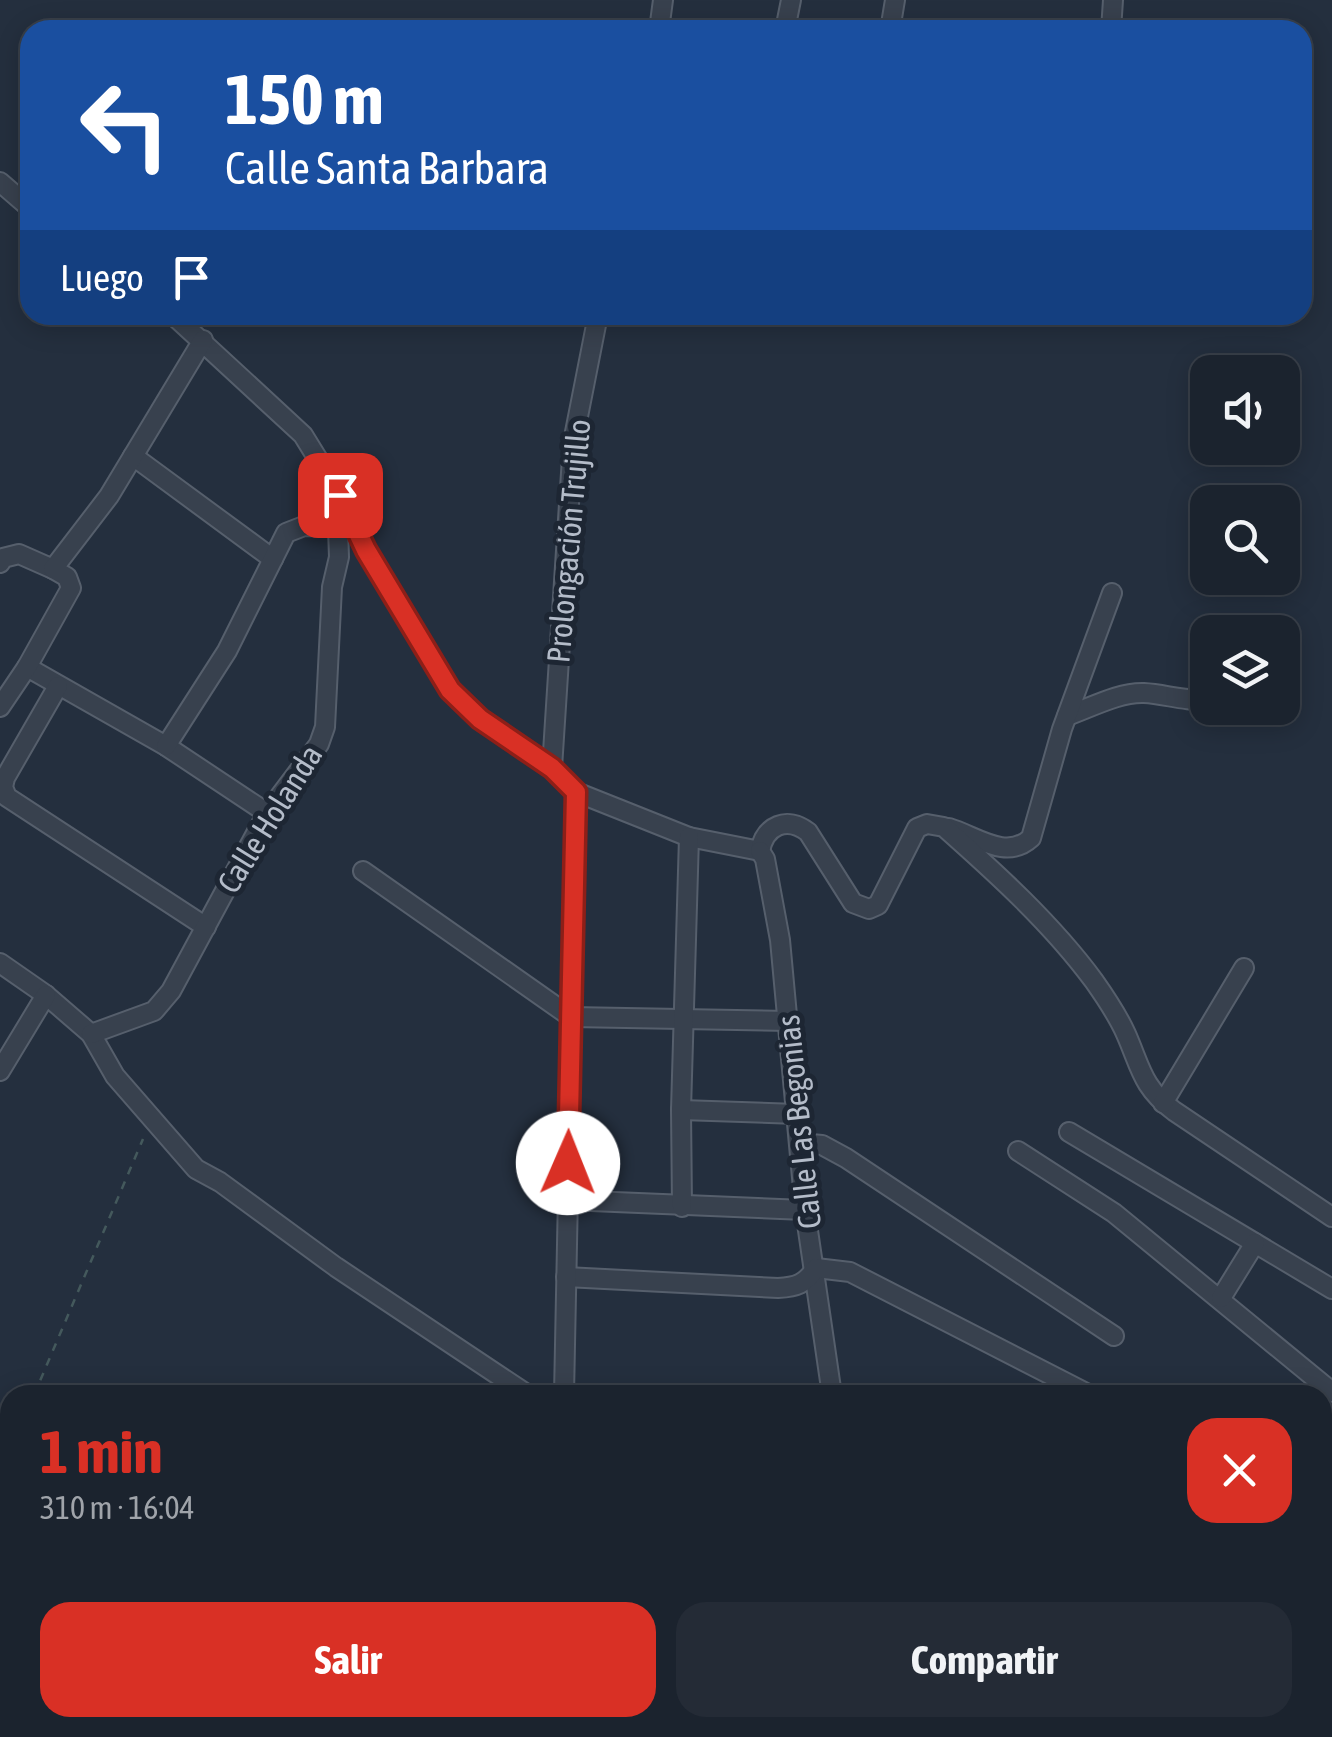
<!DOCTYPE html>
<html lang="es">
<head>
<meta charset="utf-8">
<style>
  :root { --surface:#1b232e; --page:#242b36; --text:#f1f3f6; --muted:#a0a4aa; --line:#39404a; --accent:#d93025 }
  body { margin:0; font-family:"Asap Condensed",sans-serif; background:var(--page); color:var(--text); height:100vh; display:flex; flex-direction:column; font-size:38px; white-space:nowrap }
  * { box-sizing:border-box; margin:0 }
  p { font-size:32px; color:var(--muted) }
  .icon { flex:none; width:55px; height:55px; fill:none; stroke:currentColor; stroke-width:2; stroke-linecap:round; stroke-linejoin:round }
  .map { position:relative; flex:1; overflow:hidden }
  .sheet { position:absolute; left:0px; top:1385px; width:1332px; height:352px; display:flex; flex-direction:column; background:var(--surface); border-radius:30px 30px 0 0; box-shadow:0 5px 25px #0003,0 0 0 2px var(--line) }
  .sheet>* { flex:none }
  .top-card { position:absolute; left:20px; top:20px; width:1292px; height:305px; border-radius:30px; box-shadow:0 5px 25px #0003,0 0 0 2px var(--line); background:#1a4fa0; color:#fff; overflow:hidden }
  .tools { position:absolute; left:1190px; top:355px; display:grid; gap:20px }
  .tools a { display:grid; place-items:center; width:110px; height:110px; border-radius:20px; background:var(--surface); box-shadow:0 5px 25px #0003,0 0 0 2px var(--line); font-size:50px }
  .pin { position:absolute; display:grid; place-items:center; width:85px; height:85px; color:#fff; margin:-42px; border-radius:20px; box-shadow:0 5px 15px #0006 }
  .me { position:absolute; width:110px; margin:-55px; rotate:1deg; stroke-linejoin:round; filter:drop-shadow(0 0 8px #0008) }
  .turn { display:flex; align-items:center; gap:35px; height:210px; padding:0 40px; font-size:45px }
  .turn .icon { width:130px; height:130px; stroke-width:2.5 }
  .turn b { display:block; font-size:70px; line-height:85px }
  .then { display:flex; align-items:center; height:95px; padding:0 40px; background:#0003; gap:20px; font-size:38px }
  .round { display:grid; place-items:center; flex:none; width:105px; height:105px; border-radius:30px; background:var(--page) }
  .headline { display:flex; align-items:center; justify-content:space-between; height:170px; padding:0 40px }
  h1 { font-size:60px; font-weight:700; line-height:75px; color:var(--accent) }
  .action { display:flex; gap:20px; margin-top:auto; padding:20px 40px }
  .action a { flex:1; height:115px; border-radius:30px; background:var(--accent); color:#fff; font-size:40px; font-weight:700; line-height:115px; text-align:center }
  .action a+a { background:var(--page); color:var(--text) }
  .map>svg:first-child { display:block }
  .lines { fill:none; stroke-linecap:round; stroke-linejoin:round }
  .minor-casing { stroke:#565f6c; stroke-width:22 }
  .major-casing { stroke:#414a57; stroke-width:28 }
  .path { stroke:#44595c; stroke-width:2.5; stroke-dasharray:8 8; stroke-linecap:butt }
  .minor { stroke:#38414e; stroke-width:18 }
  .major { stroke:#56606e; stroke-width:22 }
  .route-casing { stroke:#8d1f18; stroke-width:25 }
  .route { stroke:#d93025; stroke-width:18 }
  .labels { text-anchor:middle; stroke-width:10; stroke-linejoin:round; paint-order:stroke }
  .street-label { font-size:32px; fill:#b4bcc9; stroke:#1d2633 }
</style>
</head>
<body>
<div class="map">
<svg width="1332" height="1737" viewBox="0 0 1332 1737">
  <rect width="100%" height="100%" fill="#242f3e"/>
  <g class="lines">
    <g class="minor-casing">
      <g id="minor">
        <polyline points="659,30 663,0"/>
        <polyline points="785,30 791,0"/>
        <polyline points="890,30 895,0"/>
        <polyline points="1111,30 1113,0"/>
        <polyline points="0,182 30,208"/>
        <polyline points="173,315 303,435 340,495 366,550 450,690 479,719 552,768 576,792 689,837 760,851"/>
        <polyline points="1024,315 1037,315"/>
        <polyline points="133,456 273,559"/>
        <polyline points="0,563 3,558 19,554 53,569"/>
        <polyline points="27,667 166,746 267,813"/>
        <polyline points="58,686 5,778 3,787 7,797 206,927"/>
        <polyline points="0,707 27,667 71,588 67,577 53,569 109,496 203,340"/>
        <path d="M 1067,716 C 1090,708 1119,692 1144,693 C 1166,694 1184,702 1208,699"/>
        <polyline points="166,746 227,651 286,533 304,526 347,527"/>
        <polyline points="552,768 573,442 598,315"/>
        <path d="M 949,828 C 976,836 1006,861 1031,838 L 1062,729 L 1112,593"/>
        <path d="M 760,851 C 765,825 787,816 808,832 L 853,903 L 869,909 L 878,905 L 917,828 L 927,824 L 944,827 C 997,874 1052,924 1094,981 C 1106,998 1118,1016 1126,1034 C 1141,1068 1142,1087 1174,1111 L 1332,1217"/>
        <polyline points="760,851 765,859 780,940 805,1210 832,1395"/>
        <polyline points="363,871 571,1017 789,1021"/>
        <polyline points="0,963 46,995 91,1034 115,1076 196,1169 220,1182 336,1267 528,1395"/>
        <polyline points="91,1034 154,1011 171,991 267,813 319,744 325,727 332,587 339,557 338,529"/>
        <polyline points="0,1071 46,995"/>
        <polyline points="1163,1103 1244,968"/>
        <polyline points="681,1110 797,1114"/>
        <polyline points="1069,1132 1332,1289"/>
        <polyline points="800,1143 822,1145 846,1158 1114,1336"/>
        <polyline points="1018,1151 1114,1213 1332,1392"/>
        <polyline points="567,1200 805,1210"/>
        <polyline points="682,1207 681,1110 689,837"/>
        <path d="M 566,1277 L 778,1288 C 797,1287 805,1284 816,1268 L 850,1272 L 1090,1395"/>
        <polyline points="1221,1298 1255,1243"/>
        <polyline points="564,1395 576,792"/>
        <polyline points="0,1707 10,1712"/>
        <polyline points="42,1728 61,1737"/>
        <polyline points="853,1728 853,1737"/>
        <polyline points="560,1737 560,1728"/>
      </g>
    </g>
    <g class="major-casing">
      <polyline id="major" points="1115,1728 1134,1737"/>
    </g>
    <g class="path">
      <polyline points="34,1395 143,1139"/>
      <polyline points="0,1476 10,1453"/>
    </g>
    <use href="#minor" class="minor"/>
    <use href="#major" class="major"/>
  </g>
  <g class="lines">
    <g class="route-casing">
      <polyline id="route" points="340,495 366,550 450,690 480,719 552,768 576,792 568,1163"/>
    </g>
    <use href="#route" class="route"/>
  </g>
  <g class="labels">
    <g class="street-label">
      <text transform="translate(569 541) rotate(-85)" y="11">Prolongación Trujillo</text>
      <text transform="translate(270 819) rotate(-58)" y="11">Calle Holanda</text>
      <text transform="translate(799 1122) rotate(-96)" y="11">Calle Las Begonias</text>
    </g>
  </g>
</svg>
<div class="tools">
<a><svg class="icon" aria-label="sound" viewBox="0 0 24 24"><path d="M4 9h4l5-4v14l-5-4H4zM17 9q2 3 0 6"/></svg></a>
<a><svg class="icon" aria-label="search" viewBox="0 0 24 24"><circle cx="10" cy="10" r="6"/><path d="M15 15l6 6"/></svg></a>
<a><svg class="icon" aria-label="layers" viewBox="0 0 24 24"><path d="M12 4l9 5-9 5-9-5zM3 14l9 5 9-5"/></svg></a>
</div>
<div class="pin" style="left:340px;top:495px;background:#d93025"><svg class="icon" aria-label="arrive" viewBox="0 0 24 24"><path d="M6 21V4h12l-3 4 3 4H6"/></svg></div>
<svg class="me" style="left:568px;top:1163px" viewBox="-20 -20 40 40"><circle r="19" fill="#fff"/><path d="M0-13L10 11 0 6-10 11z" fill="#d93025"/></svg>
<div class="top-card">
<div class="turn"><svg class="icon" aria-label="left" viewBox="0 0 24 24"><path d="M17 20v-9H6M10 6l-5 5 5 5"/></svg><div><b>150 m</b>Calle Santa Barbara</div></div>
<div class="then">Luego<svg class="icon" aria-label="arrive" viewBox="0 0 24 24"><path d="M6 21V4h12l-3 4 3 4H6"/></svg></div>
</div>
<section class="sheet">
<div class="headline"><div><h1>1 min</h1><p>310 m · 16:04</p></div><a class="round" style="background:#d93025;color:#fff"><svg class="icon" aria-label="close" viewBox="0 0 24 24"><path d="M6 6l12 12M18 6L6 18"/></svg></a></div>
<div class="action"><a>Salir</a><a>Compartir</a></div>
</section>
</div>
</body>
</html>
